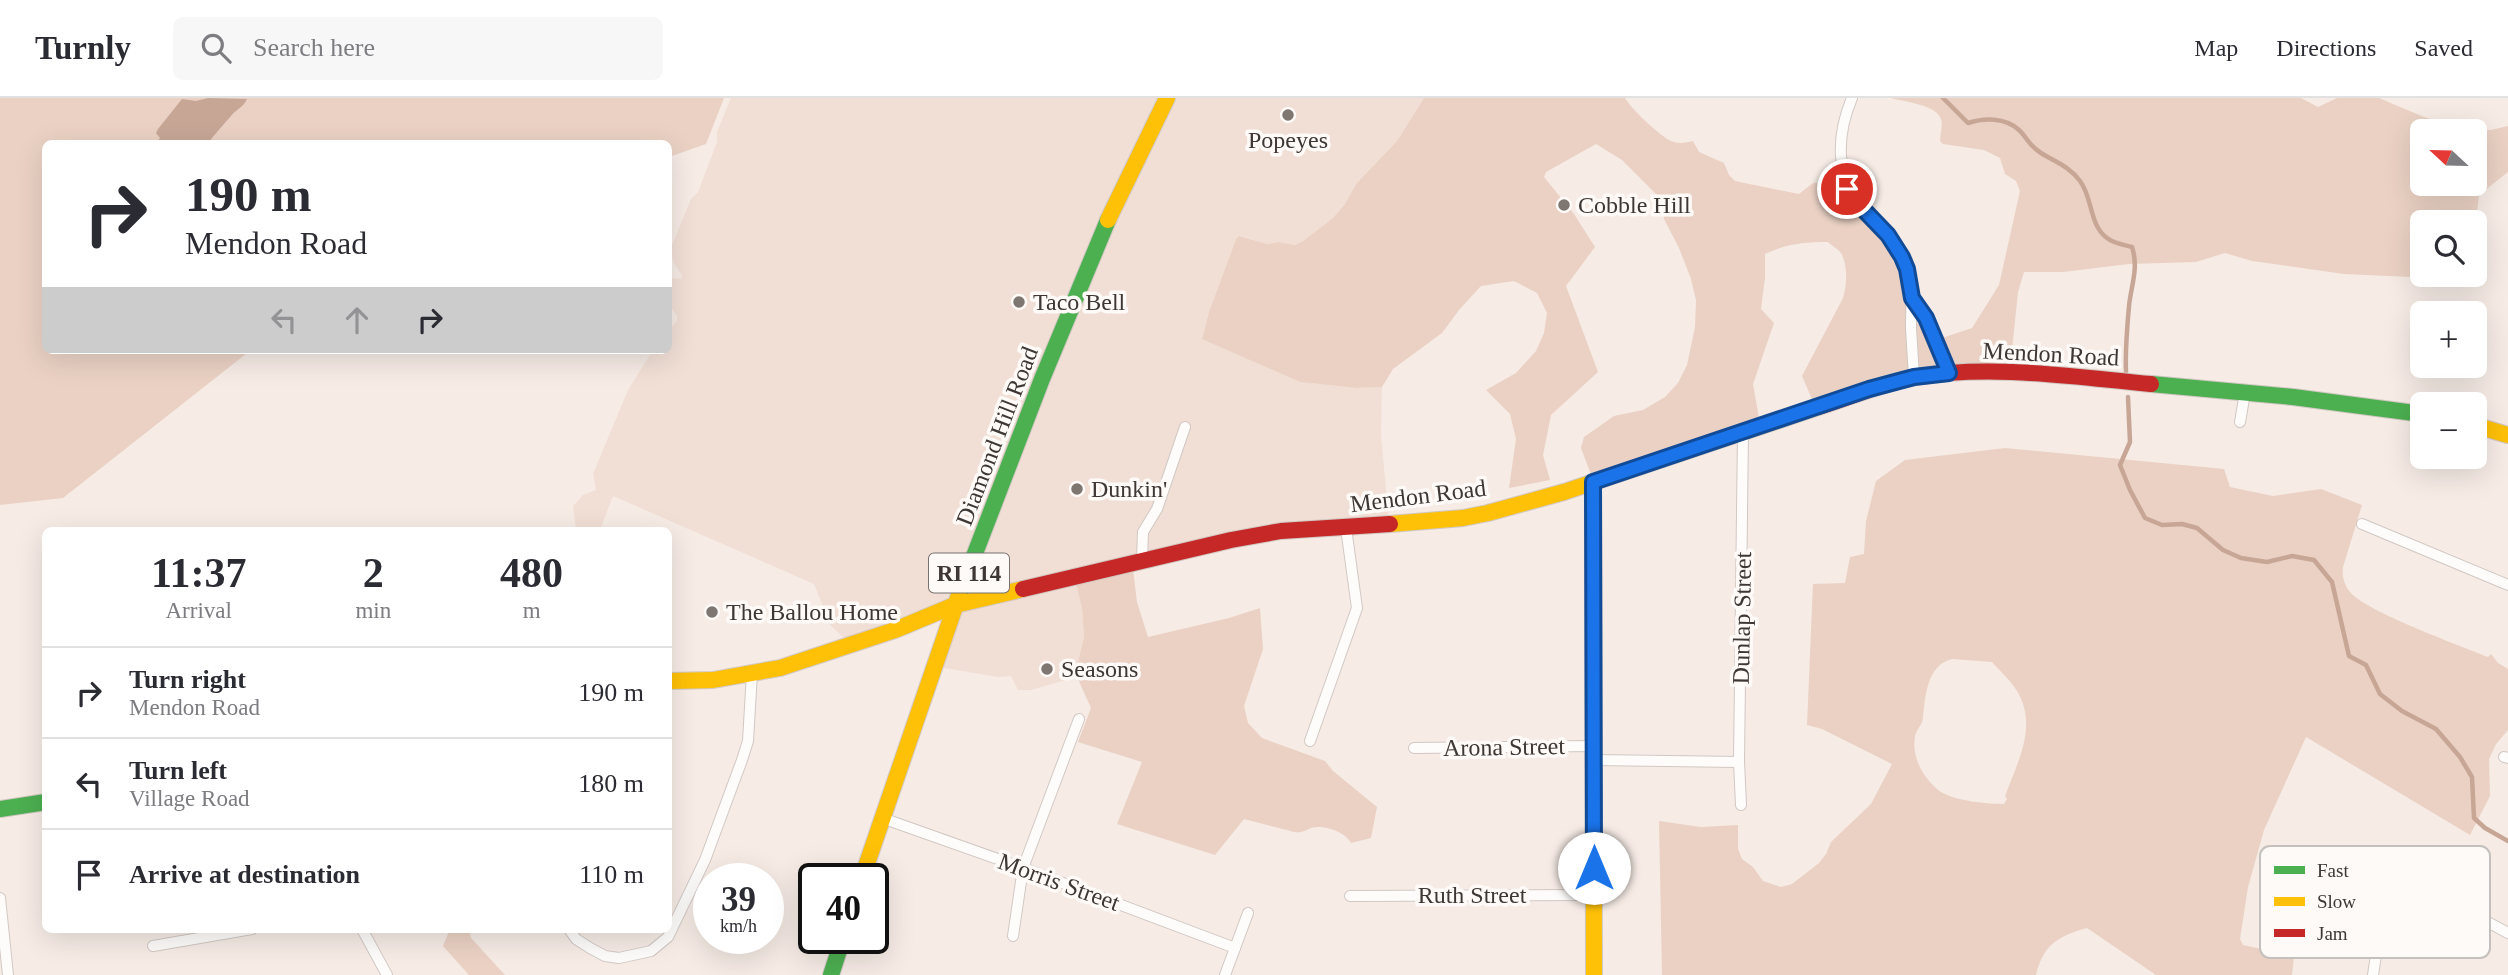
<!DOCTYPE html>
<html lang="en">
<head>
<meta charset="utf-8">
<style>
  :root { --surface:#fff; --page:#f7f7f7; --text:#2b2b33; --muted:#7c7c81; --line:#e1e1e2 }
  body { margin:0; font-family:"Times New Roman",serif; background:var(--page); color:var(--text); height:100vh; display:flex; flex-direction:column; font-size:26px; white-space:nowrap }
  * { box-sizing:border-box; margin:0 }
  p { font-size:23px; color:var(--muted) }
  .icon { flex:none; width:38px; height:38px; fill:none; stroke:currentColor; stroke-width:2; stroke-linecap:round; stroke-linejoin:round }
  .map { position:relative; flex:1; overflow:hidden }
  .drawer { position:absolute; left:42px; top:429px; width:630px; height:406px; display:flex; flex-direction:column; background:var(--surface); border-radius:10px; box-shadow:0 7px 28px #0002 }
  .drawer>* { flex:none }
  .top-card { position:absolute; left:42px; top:42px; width:630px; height:214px; border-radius:10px; box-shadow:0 7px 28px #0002; background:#fff; color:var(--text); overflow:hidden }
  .needle { width:46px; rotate:292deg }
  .fabs { position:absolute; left:2410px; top:21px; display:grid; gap:14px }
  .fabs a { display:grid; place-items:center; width:77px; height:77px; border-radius:10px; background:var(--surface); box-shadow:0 7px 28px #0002; font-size:35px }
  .speed { position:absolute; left:693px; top:765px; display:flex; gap:14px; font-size:35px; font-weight:700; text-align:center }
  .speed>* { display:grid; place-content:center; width:91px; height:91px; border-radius:50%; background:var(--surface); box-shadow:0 7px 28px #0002; line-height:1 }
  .speed small { font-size:18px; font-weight:400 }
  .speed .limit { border:4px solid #111; border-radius:10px; background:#fff; color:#111 }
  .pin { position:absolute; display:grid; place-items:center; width:60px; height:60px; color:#fff; margin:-30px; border:4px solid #fff; border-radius:50%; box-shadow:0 2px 7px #0007 }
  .me { position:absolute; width:77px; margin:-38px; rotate:0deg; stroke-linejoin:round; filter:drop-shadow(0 0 5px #0008) }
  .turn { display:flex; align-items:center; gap:24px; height:147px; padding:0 28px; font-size:32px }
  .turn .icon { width:91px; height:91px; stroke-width:2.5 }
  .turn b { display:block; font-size:49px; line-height:60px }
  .lanes { display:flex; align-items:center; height:66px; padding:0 28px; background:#0003; justify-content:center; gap:35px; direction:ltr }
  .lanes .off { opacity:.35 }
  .eta { display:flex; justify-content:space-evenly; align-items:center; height:119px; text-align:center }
  .eta b { font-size:42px; font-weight:700; line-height:49px }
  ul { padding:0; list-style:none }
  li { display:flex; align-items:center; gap:21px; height:91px; padding:0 28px; border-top:2px solid var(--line) }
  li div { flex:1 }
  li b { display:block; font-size:26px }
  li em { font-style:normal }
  header { display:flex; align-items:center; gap:42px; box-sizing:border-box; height:98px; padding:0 35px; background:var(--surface); border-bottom:2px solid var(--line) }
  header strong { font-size:33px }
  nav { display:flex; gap:38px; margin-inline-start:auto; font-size:24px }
  .search { width:490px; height:63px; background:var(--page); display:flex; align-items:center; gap:18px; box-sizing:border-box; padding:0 24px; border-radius:10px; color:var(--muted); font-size:26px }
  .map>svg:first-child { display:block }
  .built { fill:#f1dfd5 }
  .green { fill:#ead1c4; fill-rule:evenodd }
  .water { fill:#c7a696 }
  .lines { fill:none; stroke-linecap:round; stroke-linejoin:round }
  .stream { stroke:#c7a696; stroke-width:4.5 }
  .street-casing { stroke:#d1c8c3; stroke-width:12 }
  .fast-casing { stroke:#d1c8c3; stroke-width:18 }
  .slow-casing { stroke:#d1c8c3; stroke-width:18 }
  .jam-casing { stroke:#d1c8c3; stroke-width:18 }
  .street { stroke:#fefcfb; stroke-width:10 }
  .fast { stroke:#4caf50; stroke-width:16 }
  .slow { stroke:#ffc107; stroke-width:16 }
  .jam { stroke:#c62828; stroke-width:16 }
  .route-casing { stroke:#114b97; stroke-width:18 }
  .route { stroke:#1a73e8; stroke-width:12 }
  .poi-dot { fill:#7e7671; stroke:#fdfaf8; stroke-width:2.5 }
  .labels { text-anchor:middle; stroke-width:7; stroke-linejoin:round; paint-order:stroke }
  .shield { fill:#fdfaf8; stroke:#77726e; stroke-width:2 }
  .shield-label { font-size:23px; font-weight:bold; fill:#3e3733 }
  .poi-label { font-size:24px; fill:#3e3733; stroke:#fdfaf8; text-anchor:start }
  .street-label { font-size:24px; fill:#3e3733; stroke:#fdfaf8 }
  .key { fill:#fdfaf8; stroke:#c4c0bd; stroke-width:2 }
  .key-label { font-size:19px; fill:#3e3733 }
</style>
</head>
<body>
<header>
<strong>Turnly</strong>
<div class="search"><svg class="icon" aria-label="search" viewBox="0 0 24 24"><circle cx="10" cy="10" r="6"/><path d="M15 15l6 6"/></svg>Search here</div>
<nav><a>Map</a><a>Directions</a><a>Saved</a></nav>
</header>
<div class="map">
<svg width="2508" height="877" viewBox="0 0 2508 877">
  <rect width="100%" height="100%" fill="#f6ebe5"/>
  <polygon class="built" points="731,0 1424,0 1397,43 1356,86 1345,106 1333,120 1303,143 1295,147 1279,144 1267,146 1240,138 1236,141 1209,214 1202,240 1300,284 1355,290 1382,289 1381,337 1389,424 1333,430 1130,466 1082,510 1084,539 1078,564 1076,579 1031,592 1018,592 1011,578 998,579 938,569 957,514 849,545 823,520 822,506 814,486 613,398 600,432 576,432 573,408 583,397 596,392 593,376 628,292 653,252 668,252 669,232 677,223 677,218 669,206 669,180 681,181 682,177 674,165 670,152 691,101 698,94 717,44 717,34"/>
  <g class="green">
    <polygon points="0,0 724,0 706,46 669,59 668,46 46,46 46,252 251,252 63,400 0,407"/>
    <path d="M 1424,0 L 1625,0 C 1631,11 1660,38 1671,43 C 1678,46 1686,45 1693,43 L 1699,54 L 1724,65 L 1729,77 L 1735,83 L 1799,96 L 1813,85 L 1846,82 L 1890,143 L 1910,187 L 1939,241 L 1972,230 L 1999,187 L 2020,93 L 2016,83 L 2005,76 L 2000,60 L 1984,52 L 1943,46 L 1940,43 C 1940,36 1944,26 1940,19 C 1933,6 1904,4 1891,0 L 2301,0 L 2318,9 L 2337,0 L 2379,0 L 2424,19 L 2449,27 L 2476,32 L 2491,32 L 2508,28 L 2508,74 L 2479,97 L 2477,115 L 2472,124 L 2422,124 L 2422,177 L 2456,177 L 2454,181 L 2344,176 L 2252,163 L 2225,155 L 2196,164 L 2129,166 L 2063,174 L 2024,174 L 2018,194 L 2010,271 L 1928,280 L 1815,308 L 1802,278 L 1843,200 C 1847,187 1848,167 1841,155 C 1838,151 1831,147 1828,144 C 1804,144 1786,146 1765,156 L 1765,180 L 1761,211 L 1774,225 L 1753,286 L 1760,326 L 1593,382 L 1581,350 L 1584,339 L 1614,318 L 1643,312 L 1665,299 L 1678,285 L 1687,267 L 1695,229 L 1696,202 L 1691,181 L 1679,150 L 1664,121 L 1663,103 L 1622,62 L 1596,46 L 1546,74 L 1544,79 L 1574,116 L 1595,149 L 1566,188 L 1598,274 L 1551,317 L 1543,357 L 1550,382 L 1509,390 L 1516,341 L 1510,316 L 1486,292 L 1516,275 L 1536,253 L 1544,235 L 1547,215 L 1537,195 L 1514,183 L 1481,188 L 1459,212 L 1442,235 L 1393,271 L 1382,289 L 1356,290 L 1300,284 L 1202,241 L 1209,214 L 1236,141 L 1239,138 L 1267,146 L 1279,144 L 1295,147 L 1303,143 L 1333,120 L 1345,106 L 1356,86 L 1397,43 ZM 2422,33 L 2474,33 L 2474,86 L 2422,86 Z"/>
    <path d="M 2005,350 L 2224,371 L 2230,389 L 2273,398 L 2321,391 L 2362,407 L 2343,469 C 2342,479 2344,486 2350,494 C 2365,513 2461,548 2488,559 L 2491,556 L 2498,565 L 2508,571 L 2508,632 L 2496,646 L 2489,661 L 2490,698 L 2470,737 L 2306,639 L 2264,732 L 2248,789 L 2240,841 L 2243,847 L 2294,858 L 2292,877 L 2156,877 L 2087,830 C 2058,838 2043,847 2036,877 L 1662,877 L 1659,723 L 1701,729 L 1738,727 L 1738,751 L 1742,761 L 1753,769 L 1763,783 L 1781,789 L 1792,786 L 1819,765 L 1826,756 L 1831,744 L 1871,706 L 1892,666 L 1822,631 L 1807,627 L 1813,486 L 1845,485 L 1850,459 L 1864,456 L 1866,423 L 1876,383 L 1905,362 ZM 1952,561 L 1992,564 C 2000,573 2011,583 2017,593 C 2038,628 2018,663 2005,698 L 2007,701 L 2004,706 C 1987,706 1956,703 1941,694 C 1924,682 1911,659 1915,639 C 1916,631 1923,627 1923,619 C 1925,599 1927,567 1952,561 Z"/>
    <path d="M 1133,471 L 1137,504 L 1148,539 L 1229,520 L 1260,510 L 1263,551 L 1244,608 L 1248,625 L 1262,640 L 1325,663 L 1333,673 L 1377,709 L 1371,740 L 1351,745 C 1346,734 1323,726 1311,730 C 1304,733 1302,735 1294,734 L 1244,721 L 1215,757 L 1117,726 L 1142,664 L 1078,644 L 1091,610 L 1077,579 L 1078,564 L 1084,539 L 1082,510 L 1075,481 Z"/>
    <polygon points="450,831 469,831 471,840 505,877 469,877 443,848"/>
  </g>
  <path class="water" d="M 208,0 L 247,1 C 243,10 236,11 231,18 C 223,27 215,36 208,45 L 156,45 L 160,40 L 156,35 L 158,31 L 182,1 L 196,3 Z"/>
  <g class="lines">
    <g class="stream">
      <path d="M 1943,0 L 1968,25 C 1984,20 2005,19 2019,32 C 2028,40 2027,46 2041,55 C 2055,64 2069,68 2080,83 C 2093,100 2089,127 2107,140 C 2113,145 2124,147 2132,149 C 2139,170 2131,188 2129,208 C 2127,230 2125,252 2126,274"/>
      <polyline points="2128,299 2130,344 2120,367 2130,392 2145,420 2162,427 2182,426 2197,430 2223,452 2241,460 2267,464 2292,458 2314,462 2332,484 2349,558 2366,567 2380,596 2402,613 2436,631 2460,659 2472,679 2474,720 2485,730 2508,743"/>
    </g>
    <g class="street-casing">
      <g id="street">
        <path d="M 1852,0 C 1836,38 1835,79 1863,111 C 1879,130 1900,146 1907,171 C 1913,191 1911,211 1911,230 C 1912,247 1913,263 1914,279"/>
        <polyline points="1912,200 1926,220 1949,275"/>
        <polyline points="2240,324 2245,295"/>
        <polyline points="2362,426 2508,487"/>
        <polyline points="1142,461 1143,434 1157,411 1185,329"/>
        <polyline points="1310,643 1357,510 1346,430"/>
        <polyline points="1414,650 1594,648"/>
        <polyline points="2504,659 2508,660"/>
        <polyline points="1594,662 1739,664"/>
        <polyline points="1741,707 1739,664 1743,333"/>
        <polyline points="882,720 1023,770 1235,850"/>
        <path d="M 2326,754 C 2389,773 2450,803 2508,835"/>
        <polyline points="1350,798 1594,797"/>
        <polyline points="0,800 8,877"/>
        <polyline points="362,831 387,877"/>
        <polyline points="569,831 576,841 590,850 605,858 619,860 651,853 668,839 705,762 742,662 748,643 752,575"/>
        <polyline points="1013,838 1023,770 1079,621"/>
        <polyline points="153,848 252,831"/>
        <polyline points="1225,877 1248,815"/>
        <polyline points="2373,877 2388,777"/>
      </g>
    </g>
    <g class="fast-casing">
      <g id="fast">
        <polyline points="2151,286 2293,299 2422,316"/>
        <polyline points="959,497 1042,281 1108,122"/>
        <polyline points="0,711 46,704"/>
        <polyline points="831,877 843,840"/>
      </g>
    </g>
    <g class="slow-casing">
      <g id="slow">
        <polyline points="1108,122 1167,0"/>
        <polyline points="2474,327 2508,337"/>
        <polyline points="1593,384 1594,877"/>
        <polyline points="1390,426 1463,420 1488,415 1564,394 1818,309"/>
        <polyline points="668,583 713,582 780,570 895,532 955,507 1023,491"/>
        <polyline points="862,780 959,497"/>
      </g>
    </g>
    <g class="jam-casing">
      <g id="jam">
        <path d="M 1818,309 C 1848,300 1885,284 1915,279 C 1992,266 2074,279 2151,286"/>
        <polyline points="1023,491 1231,442 1281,433 1390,426"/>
      </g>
    </g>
    <use href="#street" class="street"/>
    <use href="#fast" class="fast"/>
    <use href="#slow" class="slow"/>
    <use href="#jam" class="jam"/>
  </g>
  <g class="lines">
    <g class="route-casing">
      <polyline id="route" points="1594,770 1593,384 1869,291 1914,279 1949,275 1926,220 1912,200 1907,171 1902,159 1888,137 1863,111 1847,91"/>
    </g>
    <use href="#route" class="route"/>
  </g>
  <g class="poi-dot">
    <circle cx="1288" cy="17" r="7"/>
    <circle cx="1564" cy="107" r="7"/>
    <circle cx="1019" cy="204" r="7"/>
    <circle cx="1077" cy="391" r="7"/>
    <circle cx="712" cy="514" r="7"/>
    <circle cx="1047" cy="571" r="7"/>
  </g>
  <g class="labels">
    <rect class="shield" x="929" y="455.5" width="80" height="39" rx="5"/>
    <g class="shield-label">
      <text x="969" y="483">RI 114</text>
    </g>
    <g class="poi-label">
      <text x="1288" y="50" text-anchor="middle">Popeyes</text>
      <text x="1578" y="115">Cobble Hill</text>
      <text x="1033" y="212">Taco Bell</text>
      <text x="1091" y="399">Dunkin'</text>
      <text x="726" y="522">The Ballou Home</text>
      <text x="1061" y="579">Seasons</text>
    </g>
    <g class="street-label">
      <text transform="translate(2051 256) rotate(3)" y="8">Mendon Road</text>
      <text transform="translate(997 338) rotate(-69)" y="8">Diamond Hill Road</text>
      <text transform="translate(1418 398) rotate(-7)" y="8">Mendon Road</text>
      <text transform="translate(1742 520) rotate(-89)" y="8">Dunlap Street</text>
      <text transform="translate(1504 649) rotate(-1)" y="8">Arona Street</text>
      <text transform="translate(1059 784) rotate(20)" y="8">Morris Street</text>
      <text x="1472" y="805">Ruth Street</text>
    </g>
  </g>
  <rect x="2260" y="748" width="230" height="112" rx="10" class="key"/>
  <rect x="2274" y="768" width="31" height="8" fill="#4caf50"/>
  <rect x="2274" y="799" width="31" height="9" fill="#ffc107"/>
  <rect x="2274" y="831" width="31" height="8" fill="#c62828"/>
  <g class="key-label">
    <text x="2317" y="779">Fast</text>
    <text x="2317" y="810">Slow</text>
    <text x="2317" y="842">Jam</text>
  </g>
</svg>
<div class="fabs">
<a><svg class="needle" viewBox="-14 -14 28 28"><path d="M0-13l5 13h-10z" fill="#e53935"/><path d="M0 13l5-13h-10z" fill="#7c7c81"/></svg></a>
<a><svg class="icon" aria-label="search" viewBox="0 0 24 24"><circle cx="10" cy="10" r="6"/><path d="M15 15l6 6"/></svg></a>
<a>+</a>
<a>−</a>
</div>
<div class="speed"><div>39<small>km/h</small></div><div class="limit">40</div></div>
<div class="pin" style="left:1847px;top:91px;background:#d93025"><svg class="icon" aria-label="arrive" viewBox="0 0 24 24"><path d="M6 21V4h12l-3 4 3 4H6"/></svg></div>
<svg class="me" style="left:1594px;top:770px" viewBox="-20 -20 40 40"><circle r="19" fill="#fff"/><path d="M0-13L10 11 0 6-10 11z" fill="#1a73e8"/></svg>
<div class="top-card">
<div class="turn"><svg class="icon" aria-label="right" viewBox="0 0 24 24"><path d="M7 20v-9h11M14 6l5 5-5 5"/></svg><div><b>190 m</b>Mendon Road</div></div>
<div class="lanes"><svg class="icon off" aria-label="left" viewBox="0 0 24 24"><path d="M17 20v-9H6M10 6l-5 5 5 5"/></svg><svg class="icon off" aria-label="ahead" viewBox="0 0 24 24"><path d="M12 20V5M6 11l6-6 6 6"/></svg><svg class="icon" aria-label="right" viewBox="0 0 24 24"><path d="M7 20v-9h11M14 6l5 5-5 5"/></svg></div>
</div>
<section class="drawer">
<div class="eta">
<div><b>11:37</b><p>Arrival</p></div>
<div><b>2</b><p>min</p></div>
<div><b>480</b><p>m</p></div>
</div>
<ul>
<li><svg class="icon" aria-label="right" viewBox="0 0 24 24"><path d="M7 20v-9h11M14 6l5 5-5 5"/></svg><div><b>Turn right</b><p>Mendon Road</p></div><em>190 m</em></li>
<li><svg class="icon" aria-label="left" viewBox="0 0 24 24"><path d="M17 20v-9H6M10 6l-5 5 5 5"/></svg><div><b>Turn left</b><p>Village Road</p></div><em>180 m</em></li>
<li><svg class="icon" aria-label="arrive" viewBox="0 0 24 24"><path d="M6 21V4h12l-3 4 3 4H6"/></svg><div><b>Arrive at destination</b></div><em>110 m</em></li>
</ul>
</section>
</div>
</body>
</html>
